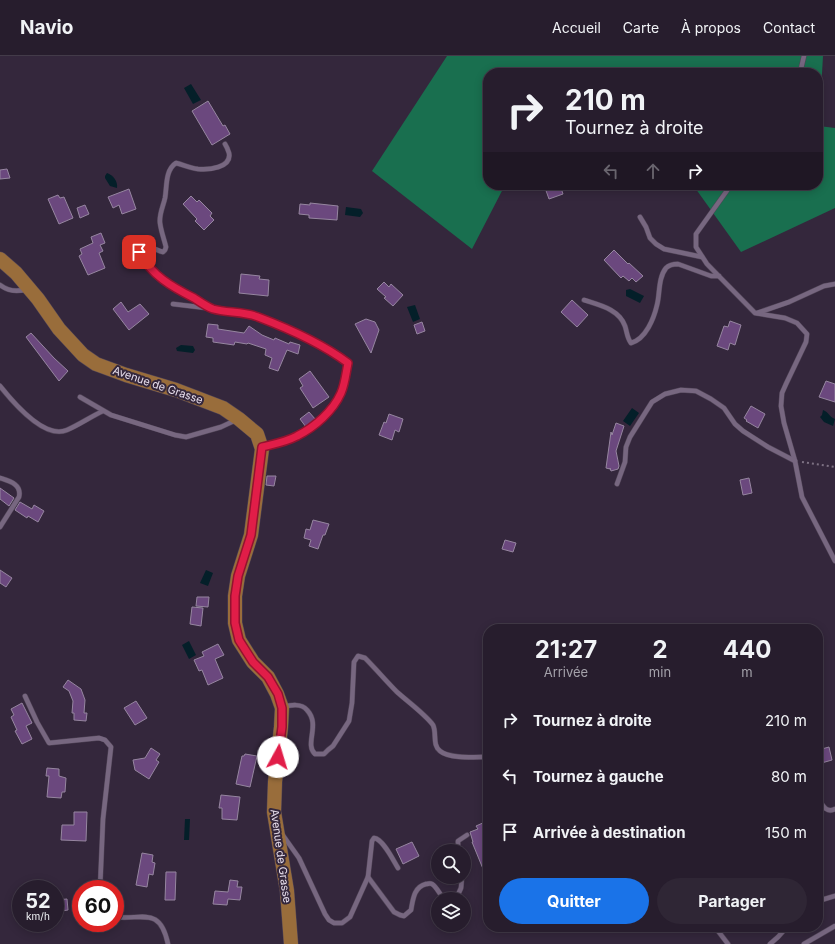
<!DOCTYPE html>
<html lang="fr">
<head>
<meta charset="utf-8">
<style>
  :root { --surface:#271d2d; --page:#2f2635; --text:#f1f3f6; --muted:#a4a2aa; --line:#433b49; --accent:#1a73e8 }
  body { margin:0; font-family:Inter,sans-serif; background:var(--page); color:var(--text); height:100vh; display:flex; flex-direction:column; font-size:15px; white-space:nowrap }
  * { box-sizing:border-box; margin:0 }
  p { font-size:13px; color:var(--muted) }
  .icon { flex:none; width:22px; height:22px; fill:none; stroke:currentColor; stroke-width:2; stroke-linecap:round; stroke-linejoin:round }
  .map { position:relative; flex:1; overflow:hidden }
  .panel { position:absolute; left:483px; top:568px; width:340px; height:308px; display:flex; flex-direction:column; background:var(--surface); border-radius:16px; box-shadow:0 2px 10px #0003,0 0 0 1px var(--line) }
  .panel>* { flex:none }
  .hud { position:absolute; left:483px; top:12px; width:340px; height:122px; border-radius:16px; box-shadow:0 2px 10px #0003,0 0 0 1px var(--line); background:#271d2d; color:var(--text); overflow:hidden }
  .controls { position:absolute; left:431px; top:788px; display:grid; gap:8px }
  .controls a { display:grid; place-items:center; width:40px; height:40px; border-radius:50%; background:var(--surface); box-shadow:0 2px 10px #0003,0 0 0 1px var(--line); font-size:20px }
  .speed { position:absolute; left:12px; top:824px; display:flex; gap:8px; font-size:20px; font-weight:700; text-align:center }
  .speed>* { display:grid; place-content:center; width:52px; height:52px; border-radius:50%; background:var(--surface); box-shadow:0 2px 10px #0003,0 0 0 1px var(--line); line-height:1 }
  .speed small { font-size:10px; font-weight:400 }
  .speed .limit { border:6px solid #d22; background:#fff; color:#111 }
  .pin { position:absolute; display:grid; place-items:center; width:34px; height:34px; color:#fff; margin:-17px; border-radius:8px; box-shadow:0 2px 6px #0006 }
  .me { position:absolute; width:44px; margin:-22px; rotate:6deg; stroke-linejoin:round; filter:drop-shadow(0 0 3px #0008) }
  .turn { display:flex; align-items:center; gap:14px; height:84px; padding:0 16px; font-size:18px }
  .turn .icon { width:52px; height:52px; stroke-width:2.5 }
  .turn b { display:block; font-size:28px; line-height:34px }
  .lanes { display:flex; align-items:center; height:38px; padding:0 16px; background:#0003; justify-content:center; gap:20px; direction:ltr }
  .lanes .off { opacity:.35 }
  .eta { display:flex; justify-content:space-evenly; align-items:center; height:68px; text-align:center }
  .eta b { font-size:24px; font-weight:700; line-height:28px }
  .action { display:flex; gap:8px; margin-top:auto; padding:8px 16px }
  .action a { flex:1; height:46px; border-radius:24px; background:var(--accent); color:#fff; font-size:16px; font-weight:700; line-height:46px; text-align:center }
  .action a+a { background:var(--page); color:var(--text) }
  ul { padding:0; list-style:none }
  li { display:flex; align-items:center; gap:12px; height:56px; padding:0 16px }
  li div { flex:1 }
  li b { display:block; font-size:15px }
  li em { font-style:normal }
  header { display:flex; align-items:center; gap:24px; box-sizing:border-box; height:56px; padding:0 20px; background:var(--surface); border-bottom:1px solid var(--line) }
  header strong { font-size:19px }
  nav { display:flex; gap:22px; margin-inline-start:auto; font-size:14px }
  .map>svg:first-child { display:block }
  .forest { fill:#196f4f }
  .water { fill:#041f29 }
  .building { fill:#6b487e; stroke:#9686a0 }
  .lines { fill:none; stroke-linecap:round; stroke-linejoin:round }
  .lane-casing { stroke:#514557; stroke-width:5.5 }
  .primary-casing { stroke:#514557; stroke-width:15 }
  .path { stroke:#7d7183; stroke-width:2; stroke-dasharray:2 3; stroke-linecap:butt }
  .lane { stroke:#776780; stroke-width:4.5 }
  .primary { stroke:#996d3b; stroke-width:14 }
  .route-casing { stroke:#92132f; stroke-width:10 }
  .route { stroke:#e11d48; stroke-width:7 }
  .labels { text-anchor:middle; stroke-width:4; stroke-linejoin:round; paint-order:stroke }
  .street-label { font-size:11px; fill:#e7deec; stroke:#34273c }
</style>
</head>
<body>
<header>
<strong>Navio</strong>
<nav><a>Accueil</a><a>Carte</a><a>À propos</a><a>Contact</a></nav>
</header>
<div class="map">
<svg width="835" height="888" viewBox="0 0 835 888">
  <rect width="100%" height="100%" fill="#34273c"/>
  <polygon class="forest" points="447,0 823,0 819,70 835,72 835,152 741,196 693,129 818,129 818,17 488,17 488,129 505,129 472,193 372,115"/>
  <g class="water">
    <polygon points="191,28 201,44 193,48 184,32"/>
    <path d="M 107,117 C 113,119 118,125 117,132 L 110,130 L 105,122 L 105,120 Z"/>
    <polygon points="346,151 361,153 363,157 360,161 345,159"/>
    <polygon points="630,233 644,240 640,247 626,240 626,234"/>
    <polygon points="415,249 420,263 413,266 407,251"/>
    <polygon points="181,289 193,290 195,294 193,297 177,295 176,292"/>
    <polygon points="632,352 639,357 630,370 623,365"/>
    <path d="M 823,354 C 829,356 829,361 835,363 L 833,370 L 824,366 L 820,361 L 822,359 Z"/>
    <polygon points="206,514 213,517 208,530 200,527"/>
    <polygon points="189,585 196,599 189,603 182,589"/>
    <polygon points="185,763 190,763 189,784 184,784"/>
  </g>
  <g class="building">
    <polygon points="208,45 223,70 225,69 230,78 212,89 192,55"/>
    <polygon points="7,113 10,122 0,123 0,114"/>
    <polygon points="544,129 560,129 563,138 549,143"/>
    <polygon points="129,133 136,153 122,158 119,149 113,152 108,141"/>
    <polygon points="58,139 60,142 64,141 73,162 59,168 48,143"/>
    <polygon points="191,140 197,146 199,144 212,157 210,160 214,164 204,174 195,165 197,163 183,148"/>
    <polygon points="310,147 338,150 337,164 309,162 309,159 299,158 300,148 310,149"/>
    <polygon points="85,149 89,158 80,162 77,152"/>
    <polygon points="101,177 105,187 100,189 103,195 99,197 105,212 88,219 79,200 82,198 80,193 93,187 91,181"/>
    <polygon points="614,194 628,208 629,207 643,220 636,226 632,222 629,225 623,220 621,222 604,204"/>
    <polygon points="241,218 260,220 259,223 269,224 268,240 239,237"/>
    <polygon points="384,226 389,231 391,228 403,239 393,250 384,242 386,241 377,233"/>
    <polygon points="572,244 588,259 577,271 561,256"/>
    <polygon points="121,246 128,256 140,248 149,258 129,274 113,253"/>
    <polygon points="366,263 375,266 379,274 371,297 355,268"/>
    <polygon points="730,265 741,269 735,289 730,287 728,294 717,290 724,270 728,271"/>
    <polygon points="422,266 425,275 417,278 414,269"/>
    <polygon points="208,268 218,269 218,273 244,277 249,270 262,279 274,284 275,282 289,288 290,286 300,289 298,298 287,294 278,315 269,312 272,302 265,299 266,293 248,287 247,288 235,286 234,289 213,286 213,282 206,281"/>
    <polygon points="31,277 54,302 68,315 59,325 26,281"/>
    <polygon points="310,315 329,341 313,352 300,332 303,330 299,323"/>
    <polygon points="826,325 835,328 835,346 819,341"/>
    <polygon points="751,350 765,358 758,372 746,365 747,364 744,362"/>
    <polygon points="309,356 316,364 306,371 300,363"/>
    <polygon points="389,358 403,363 399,376 395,374 392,384 379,379 384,366 386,367"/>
    <polygon points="616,367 624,370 616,395 619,410 618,413 611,415 610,412 610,413 606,412 611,376 612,379"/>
    <polygon points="267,420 276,420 274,430 266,429"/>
    <polygon points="749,422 752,437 743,439 740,424"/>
    <polygon points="0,432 14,442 9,450 0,443"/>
    <polygon points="20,446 32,453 34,449 44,455 38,466 28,460 27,462 15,454"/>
    <polygon points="313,464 329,468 325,479 323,479 318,493 309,490 311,484 304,482 306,473 310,474"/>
    <polygon points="505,484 516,487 513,496 502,493"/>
    <polygon points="0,514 12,522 6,531 0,527"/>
    <polygon points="197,541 209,541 208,551 196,550"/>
    <polygon points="192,551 203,552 201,570 190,568"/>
    <polygon points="218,588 224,599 215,603 223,622 208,629 202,614 199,615 194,604 204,600 202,596"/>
    <polygon points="68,624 81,633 85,644 84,657 87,657 86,665 74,664 74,657 72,657 73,645 69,635 63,631"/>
    <polygon points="136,645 147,662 135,669 124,652"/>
    <polygon points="22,647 32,667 26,670 32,683 22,688 15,675 17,674 11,661 14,659 11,653"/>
    <polygon points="829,691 832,704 818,708 818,694"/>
    <polygon points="151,692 160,698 156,704 159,706 149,723 135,714 133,704 145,702"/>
    <polygon points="245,698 257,700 250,731 236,728 242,700 244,700"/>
    <polygon points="47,712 59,713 59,720 66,722 65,736 62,736 61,742 47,741 49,720 46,720"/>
    <polygon points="221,739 240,741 237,764 222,763 222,752 219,752"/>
    <polygon points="74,756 87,756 86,785 61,784 62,769 74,769"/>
    <polygon points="485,766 488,773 488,825 472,786 473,786 470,776 478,773 476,770"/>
    <polygon points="412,786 419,800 403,808 396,793"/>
    <polygon points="142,797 153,799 152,806 155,807 153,819 149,818 147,831 136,829"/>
    <polygon points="166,816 176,816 175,844 165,844"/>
    <polygon points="230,824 238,825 237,831 242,831 240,844 228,843 227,849 213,848 215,835 228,836"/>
    <polygon points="67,843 68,854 55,856 55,844"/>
  </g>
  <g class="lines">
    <g class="lane-casing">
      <g id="lane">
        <polyline points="800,17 804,0"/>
        <polyline points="731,129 696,178 696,191 707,208 755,257 785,262 797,267 807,278 806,286 786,328 782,337 781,350 784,367 795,405 802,441 835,505"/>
        <polyline points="640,161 646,171 650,182 656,188 664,193 702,201"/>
        <path d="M 0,229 C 8,235 18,236 27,233"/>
        <path d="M 584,244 C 599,249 619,253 625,270 C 627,276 627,282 631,287 C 646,283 654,262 657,249 C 660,238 658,222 666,212 C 669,209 674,208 678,208 L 711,220 L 719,220"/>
        <path d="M 173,248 L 232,255 L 256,260 L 285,272 L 336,298 L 348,307 C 346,316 345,326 342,335 C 336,353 314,373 296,381 C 286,386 275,388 263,391"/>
        <path d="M 211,252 C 184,237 153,225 139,196 C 143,184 154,194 163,196 L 165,194 L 166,191 C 164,183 161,175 160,167 C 159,158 163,151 165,142 C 167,131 165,114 176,107 C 184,109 190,112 198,113 C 208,114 232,112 229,97 C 228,94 227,91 225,88"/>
        <polyline points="757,257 789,246 824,230 835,228"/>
        <path d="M 0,330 C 12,345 44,384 67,374 C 79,369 90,361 103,355"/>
        <polyline points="80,341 111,359 175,379 186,381 221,371 236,364"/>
        <path d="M 0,422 C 9,425 22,428 19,441 L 0,471"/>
        <polyline points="617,428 625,406 626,391 630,381 652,346 665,338 681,334 696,335 711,343 724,352 735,368 743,375 768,391 795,405"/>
        <polyline points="25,640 37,666 49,687 99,682 105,684 111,691 103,763 100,833"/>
        <path d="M 283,651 C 291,649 301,647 307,654 C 321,669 304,688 315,698 L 324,698 L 328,694 L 333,690 L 349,665 L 352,647 L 354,606 L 358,600 L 365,602 C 376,613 386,625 397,636 C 407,645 426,659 433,669 C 437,677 432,689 440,695 C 449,703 476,701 488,701"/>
        <path d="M 818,742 C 822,748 826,758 835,753"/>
        <path d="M 282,778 L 299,802 L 325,858 L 329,864 L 334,867 L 342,867 L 350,861 L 368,821 L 372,785 L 374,782 C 383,783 393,804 398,812"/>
        <polyline points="458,795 458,785 467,779"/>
        <path d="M 368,821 L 394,856 L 400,859 L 404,860 L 411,854 C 413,843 414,831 426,828 C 428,828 430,827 432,828 C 437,831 440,839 444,843"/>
        <polyline points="456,843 461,832 462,821"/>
        <polyline points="818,845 835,840"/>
        <path d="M 115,861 C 143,864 160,850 168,888"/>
        <polyline points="715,871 728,888"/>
        <polyline points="770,888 778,881 787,871"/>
        <polyline points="804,888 835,870"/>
      </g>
    </g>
    <g class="primary-casing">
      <polyline id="primary" points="0,203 16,217 38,243 59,273 83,299 96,308 126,319 176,334 223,352 239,363 257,378 262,393 251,479 238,520 235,540 235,567 239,584 253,606 268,621 277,638 282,652 281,671 275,726 274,756 287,835 291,888"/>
    </g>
    <polyline class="path" points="802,406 835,411"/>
    <use href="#lane" class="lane"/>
    <use href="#primary" class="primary"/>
  </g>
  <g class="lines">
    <g class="route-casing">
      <path id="route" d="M 139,196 C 151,219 172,231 194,242 C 200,246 207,251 213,253 C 227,257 244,255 258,261 C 287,272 324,289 348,307 C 346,317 345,328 341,337 C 333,355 315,371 297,380 C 286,386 274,388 262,391 L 251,479 L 238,520 L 235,540 L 235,567 L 239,584 L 253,606 L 268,621 L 278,638 L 282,652 L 282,671 L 278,701"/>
    </g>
    <use href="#route" class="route"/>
  </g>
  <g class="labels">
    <g class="street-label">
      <text transform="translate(158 329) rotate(19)" y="4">Avenue de Grasse</text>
      <text transform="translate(281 800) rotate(82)" y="4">Avenue de Grasse</text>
    </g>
  </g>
</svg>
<div class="controls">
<a><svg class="icon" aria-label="search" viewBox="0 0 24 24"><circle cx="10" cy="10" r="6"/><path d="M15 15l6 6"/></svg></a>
<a><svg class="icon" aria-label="layers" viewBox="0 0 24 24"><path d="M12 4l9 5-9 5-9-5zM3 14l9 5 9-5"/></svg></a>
</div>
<div class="speed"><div>52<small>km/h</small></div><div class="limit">60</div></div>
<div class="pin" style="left:139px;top:196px;background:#d93025"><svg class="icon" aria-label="arrive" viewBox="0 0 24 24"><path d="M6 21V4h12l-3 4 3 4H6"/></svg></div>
<svg class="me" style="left:278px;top:701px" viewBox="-20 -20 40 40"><circle r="19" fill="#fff"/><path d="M0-13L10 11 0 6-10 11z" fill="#e11d48"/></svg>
<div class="hud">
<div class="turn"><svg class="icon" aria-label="right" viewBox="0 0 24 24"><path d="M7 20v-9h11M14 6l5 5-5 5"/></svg><div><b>210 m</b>Tournez à droite</div></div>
<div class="lanes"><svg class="icon off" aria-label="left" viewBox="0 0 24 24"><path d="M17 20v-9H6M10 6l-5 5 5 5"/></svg><svg class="icon off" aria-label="ahead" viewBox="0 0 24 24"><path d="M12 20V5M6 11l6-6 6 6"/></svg><svg class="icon" aria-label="right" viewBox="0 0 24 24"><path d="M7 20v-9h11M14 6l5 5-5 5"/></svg></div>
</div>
<section class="panel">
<div class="eta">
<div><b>21:27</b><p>Arrivée</p></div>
<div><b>2</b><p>min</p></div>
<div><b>440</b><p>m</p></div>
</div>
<ul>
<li><svg class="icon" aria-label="right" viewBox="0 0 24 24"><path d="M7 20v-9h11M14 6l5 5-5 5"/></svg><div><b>Tournez à droite</b></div><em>210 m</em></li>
<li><svg class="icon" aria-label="left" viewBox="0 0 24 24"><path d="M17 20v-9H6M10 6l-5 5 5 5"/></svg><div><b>Tournez à gauche</b></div><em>80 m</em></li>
<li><svg class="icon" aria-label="arrive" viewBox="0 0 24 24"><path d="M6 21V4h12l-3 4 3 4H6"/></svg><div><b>Arrivée à destination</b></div><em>150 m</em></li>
</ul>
<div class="action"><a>Quitter</a><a>Partager</a></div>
</section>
</div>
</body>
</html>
